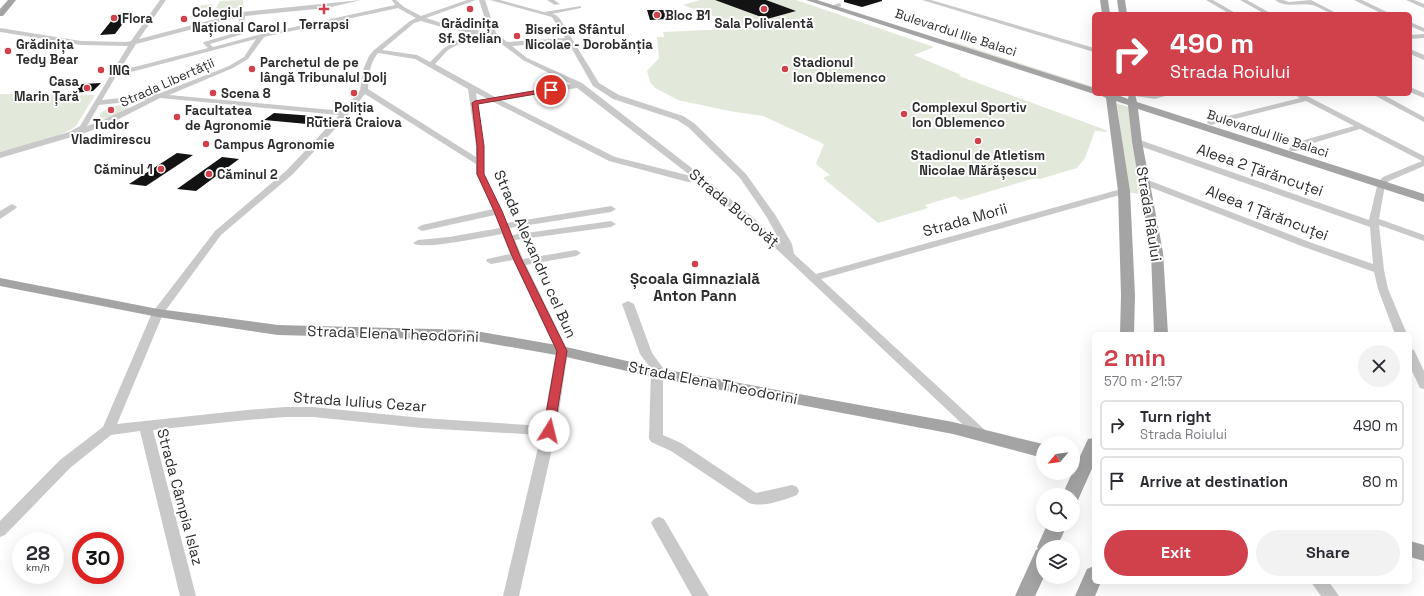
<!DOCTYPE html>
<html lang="en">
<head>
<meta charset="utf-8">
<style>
  :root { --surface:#fff; --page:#f2f2f3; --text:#2b2b33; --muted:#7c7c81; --line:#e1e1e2; --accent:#d1414b }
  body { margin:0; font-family:"Space Grotesk",sans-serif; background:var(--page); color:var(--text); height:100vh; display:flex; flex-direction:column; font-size:15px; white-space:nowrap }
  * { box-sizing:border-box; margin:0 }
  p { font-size:13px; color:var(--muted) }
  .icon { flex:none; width:22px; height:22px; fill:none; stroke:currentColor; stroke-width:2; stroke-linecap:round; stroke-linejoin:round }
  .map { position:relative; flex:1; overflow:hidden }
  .drawer { position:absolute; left:1092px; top:332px; width:320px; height:252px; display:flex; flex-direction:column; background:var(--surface); border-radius:6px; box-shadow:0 4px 16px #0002 }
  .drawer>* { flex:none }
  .banner { position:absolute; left:1092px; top:12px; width:320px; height:84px; border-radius:6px; box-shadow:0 4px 16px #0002; background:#d1414b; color:#fff; overflow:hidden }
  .needle { width:26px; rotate:241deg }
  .buttons { position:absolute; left:1036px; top:436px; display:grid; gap:8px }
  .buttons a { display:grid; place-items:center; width:44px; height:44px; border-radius:50%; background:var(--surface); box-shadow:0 4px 16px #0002; font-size:20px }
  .speed { position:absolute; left:12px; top:532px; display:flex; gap:8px; font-size:20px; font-weight:700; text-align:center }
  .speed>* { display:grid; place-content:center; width:52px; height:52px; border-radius:50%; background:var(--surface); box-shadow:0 4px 16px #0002; line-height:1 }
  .speed small { font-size:10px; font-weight:400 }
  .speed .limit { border:6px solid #d22; background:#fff; color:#111 }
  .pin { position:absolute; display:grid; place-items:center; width:34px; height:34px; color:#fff; margin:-17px; border:2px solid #fff; border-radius:50%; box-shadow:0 1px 4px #0007 }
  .me { position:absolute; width:44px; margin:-22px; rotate:9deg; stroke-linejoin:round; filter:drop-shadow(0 0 3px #0008) }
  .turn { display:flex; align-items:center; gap:14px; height:84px; padding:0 12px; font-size:18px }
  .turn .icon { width:52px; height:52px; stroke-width:2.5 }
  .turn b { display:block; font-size:28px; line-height:34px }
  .round { display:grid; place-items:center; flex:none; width:42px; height:42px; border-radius:21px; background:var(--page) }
  .head { display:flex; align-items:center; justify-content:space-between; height:68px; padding:0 12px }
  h1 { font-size:24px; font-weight:600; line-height:30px; color:var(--accent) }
  .cta { display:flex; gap:8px; margin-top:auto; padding:8px 12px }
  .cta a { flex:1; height:46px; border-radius:24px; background:var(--accent); color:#fff; font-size:16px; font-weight:600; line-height:46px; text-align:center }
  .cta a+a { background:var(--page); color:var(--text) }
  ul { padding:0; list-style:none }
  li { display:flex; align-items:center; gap:12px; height:50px; margin:0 8px 6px; padding:0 4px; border:2px solid var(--line); border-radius:6px }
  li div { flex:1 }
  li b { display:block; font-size:15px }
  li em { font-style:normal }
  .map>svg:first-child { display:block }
  .green { fill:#e2e9db }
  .building { fill:#131313 }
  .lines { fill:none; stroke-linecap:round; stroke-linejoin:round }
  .minor { fill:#c9c9c9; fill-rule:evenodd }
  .major { fill:#a4a4a4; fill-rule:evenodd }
  .route { fill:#d1414b; stroke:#882a31 }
  .poi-dot { fill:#d1414b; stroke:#fff; stroke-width:1.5 }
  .labels { text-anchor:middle; stroke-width:4; stroke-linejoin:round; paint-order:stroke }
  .far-poi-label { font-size:13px; font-weight:bold; fill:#2c2c2c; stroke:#fff; text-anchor:start }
  .far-street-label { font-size:13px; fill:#2c2c2c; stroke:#fff }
  .street-label { font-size:15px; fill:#2c2c2c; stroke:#fff }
  .poi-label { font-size:15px; font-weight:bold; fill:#2c2c2c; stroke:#fff }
</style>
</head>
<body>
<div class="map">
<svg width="1424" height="596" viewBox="0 0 1424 596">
  <rect width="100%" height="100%" fill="#fff"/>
  <g class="green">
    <polygon points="243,0 244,7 215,10 220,1"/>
    <polygon points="700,0 796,0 934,47 914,55 961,75 959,76 1106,130 1107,132 1095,131 1085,158 1077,168 1040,179 1035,178 961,200 955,196 925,205 928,208 878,223 823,178 830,175 816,164 824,144 763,116 729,111 678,100 655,88 650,82 647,71 659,58 657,37 664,37 663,32 727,29 723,26 737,25 683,5"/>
    <polygon points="214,4 209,14 191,16 196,6"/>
    <polygon points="948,42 955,42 1094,87 1094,88"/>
    <path d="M 0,94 L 95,95 L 76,126 C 62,138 20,146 0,152 Z"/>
    <path d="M 127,103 L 131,104 C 126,112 109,121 100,118 L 100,113 L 111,107 Z"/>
    <polygon points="1117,104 1129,107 1132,143 1143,195 1128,192"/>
  </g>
  <g class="building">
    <polygon points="715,0 766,0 796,11 767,19"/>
    <polygon points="844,0 882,0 882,1 862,7 844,2"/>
    <polygon points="647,10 664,10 667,19 650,20"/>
    <polygon points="130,14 115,34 100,35 116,15"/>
    <polygon points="101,83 93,91 74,93 82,84"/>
    <polygon points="274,113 327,117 318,125 264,120"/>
    <polygon points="177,153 193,155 146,186 129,184"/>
    <polygon points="222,157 239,159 196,191 177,189"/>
  </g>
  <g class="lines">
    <g class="minor">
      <path d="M 160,0 L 166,0 L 139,39 L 242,12 L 361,0 L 327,8 L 245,16 L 243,34 L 210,44 L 213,47 L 262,34 L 395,5 L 392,0 L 396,0 L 404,7 L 421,16 L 467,0 L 476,0 L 426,18 L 454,27 L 489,32 L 479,0 L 485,0 L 496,33 L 507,42 L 565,38 L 552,17 L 490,0 L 500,0 L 544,12 L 581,6 L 581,8 L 552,14 L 556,15 L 560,19 L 599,83 L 619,95 L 683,116 L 694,123 L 746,174 L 776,216 L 792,244 L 794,254 L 816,274 L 1121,189 L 1127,189 L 1129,191 L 1127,193 L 821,279 L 986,431 L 988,434 L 986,437 L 981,439 L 976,437 L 785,257 L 744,219 L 697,181 L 688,182 L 609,161 L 476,93 L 484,146 L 484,174 L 507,223 L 611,206 L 616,209 L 611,212 L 510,228 L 512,235 L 611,221 L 616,224 L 611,227 L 515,240 L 523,259 L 576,250 L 581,253 L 576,256 L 526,265 L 568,351 L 556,431 L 519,596 L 503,596 L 541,435 L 422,428 L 313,417 L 285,417 L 247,420 L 153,430 L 196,596 L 180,596 L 140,431 L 111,435 L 70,468 L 5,535 L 0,537 L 0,521 L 60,460 L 103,427 L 152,313 L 215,231 L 287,170 L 339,115 L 160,98 L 109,124 L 82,134 L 0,158 L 0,152 L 69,132 L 80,126 L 128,46 L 81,45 L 0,32 L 0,28 L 81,41 L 127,42 L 131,41 ZM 398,8 L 416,18 L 410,21 L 374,50 L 369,56 L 363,70 L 360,90 L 343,111 L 169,95 L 233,68 L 248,59 L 264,37 ZM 239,17 L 238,32 L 204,42 L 203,43 L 208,48 L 119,71 L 136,44 ZM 421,21 L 438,26 L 470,33 L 444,48 L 430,62 L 417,55 L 382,50 L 414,23 ZM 477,34 L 491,36 L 523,60 L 571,84 L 495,97 L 435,64 L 448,50 ZM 256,39 L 244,57 L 229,66 L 158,94 L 102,100 L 116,76 ZM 568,42 L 593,86 L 613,99 L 677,120 L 688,127 L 740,178 L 766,216 L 781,243 L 750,215 L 702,176 L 582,83 L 527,58 L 512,46 ZM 378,53 L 415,59 L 468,89 L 476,146 L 476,157 L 368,89 C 369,76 369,64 378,53 ZM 577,88 L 691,176 L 615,157 L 501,100 ZM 365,94 L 476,164 L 476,174 L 493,209 L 422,225 L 417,228 L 422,231 L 495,215 L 500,228 L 449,237 L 418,240 L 413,243 C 420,251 489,236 502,234 L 510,254 L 487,259 L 486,261 L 491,264 L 513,260 L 556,351 L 543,426 L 422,418 L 313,407 L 285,407 L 247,410 L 117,424 L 163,314 L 221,235 L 293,174 L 348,115 ZM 146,100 L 103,120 L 87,126 L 99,105 Z"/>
      <polygon points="547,0 554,0 560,4 555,5"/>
      <polygon points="922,0 931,0 1094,48 1094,52"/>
      <polygon points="1206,0 1213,0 1237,14 1230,14"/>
      <polygon points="1240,0 1247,0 1272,14 1265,14"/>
      <path d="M 1275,0 L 1283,0 L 1289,2 L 1311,0 L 1338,14 C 1327,14 1321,7 1312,5 C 1299,2 1287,9 1275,0 Z"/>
      <polygon points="1354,0 1362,0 1391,14 1383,14"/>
      <polygon points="1406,0 1414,0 1424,4 1424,8"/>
      <polygon points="839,3 841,4 841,6 833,9 830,7"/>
      <polygon points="1410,22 1424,28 1424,32 1410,26"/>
      <polygon points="1424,34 1424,38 1410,39 1410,35"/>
      <polygon points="1410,49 1424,55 1424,60 1410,54"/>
      <polygon points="1410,87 1424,93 1424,98 1410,92"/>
      <polygon points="1134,94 1172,94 1155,99 1135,96"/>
      <polygon points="1293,94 1303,94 1424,156 1424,166 1389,181 1385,185 1379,219 1424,235 1424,241 1379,225 1384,270 1388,289 1407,334 1395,334 1378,289 1374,272 1304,247 1142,184 1141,182 1145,179 1148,180 1312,243 1373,264 1370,227 1134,144 1133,142 1137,140 1140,140 1369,220 1378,182 1383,177 1422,161 1360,129 1310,144 1296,151 1290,151 1289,149 1290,147 1304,140 1354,126 1306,101 1211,125 1207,123 1208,121 1300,98"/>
      <polygon points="1372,94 1382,94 1424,117 1424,122"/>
      <polygon points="12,204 17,207 15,209 0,219 0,211"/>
      <path d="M 628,301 L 634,304 L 652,353 L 663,368 L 663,435 L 681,443 L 756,493 L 792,485 L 797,487 L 799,491 L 797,495 C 783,500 763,508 749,503 L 671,451 L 651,442 L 649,438 L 651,369 L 640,354 L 622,304 Z"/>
      <polygon points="1410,349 1414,350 1424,371 1424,389 1420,388 1410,367"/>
      <polygon points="659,517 664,519 709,596 692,596 651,523 654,519"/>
      <polygon points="1311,582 1329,582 1339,596 1321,596"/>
    </g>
    <g class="major">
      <polygon points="8,0 16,0 3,16 0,16 0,9"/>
      <polygon points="806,0 817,0 1094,88 1094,94"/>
      <polygon points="1100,0 1108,0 1110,14 1102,14"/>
      <polygon points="1117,0 1125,0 1127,14 1119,14"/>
      <polygon points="1098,94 1115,94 1128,99 1129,94 1135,94 1137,102 1424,194 1424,202 1138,109 1142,142 1163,252 1168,334 1154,334 1151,252 1132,142 1128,105 1116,101 1130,191 1135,295 1134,334 1120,334 1121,295 1118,191 1106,98"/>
      <polygon points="0,278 158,309 278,325 470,330 562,346 657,368 953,422 1043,444 1043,458 953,434 657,378 562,356 470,340 278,335 158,317 0,286"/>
      <polygon points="1094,438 1094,464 1078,500 1073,502 1073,495 1062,495 1088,439"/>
      <polygon points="1047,525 1067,525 1057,547 1043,547 1044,577 1035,596 1015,596 1036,550 1038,549 1037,547"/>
      <polygon points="1410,541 1424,545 1424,561 1410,557"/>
      <polygon points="1094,566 1094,582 1101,582 1095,596 1075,596 1087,569"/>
    </g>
  </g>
  <polygon class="route" points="551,88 554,90 553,91 478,104 484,146 484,174 502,211 520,256 567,351 554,431 553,434 545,434 543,431 557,351 512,256 494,211 477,174 477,146 472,103 475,101"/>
  <g class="poi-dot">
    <path d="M322 3h4v4h4v4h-4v4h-4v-4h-4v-4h4z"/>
    <circle cx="470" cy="9" r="4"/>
    <circle cx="764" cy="9" r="4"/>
    <circle cx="657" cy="15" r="4"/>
    <circle cx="114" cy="18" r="4"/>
    <circle cx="184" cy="19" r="4"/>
    <circle cx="517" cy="36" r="4"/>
    <circle cx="8" cy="51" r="4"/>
    <circle cx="252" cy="69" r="4"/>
    <circle cx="785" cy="69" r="4"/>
    <circle cx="101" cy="70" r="4"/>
    <circle cx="87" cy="88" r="4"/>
    <circle cx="213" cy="93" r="4"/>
    <circle cx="354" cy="93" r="4"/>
    <circle cx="111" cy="110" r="4"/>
    <circle cx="904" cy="114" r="4"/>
    <circle cx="177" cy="117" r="4"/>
    <circle cx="978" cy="141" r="4"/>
    <circle cx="206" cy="144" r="4"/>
    <circle cx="161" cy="169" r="4"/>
    <circle cx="209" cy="174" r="4"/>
    <circle cx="695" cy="264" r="4"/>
  </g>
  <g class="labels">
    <g class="far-poi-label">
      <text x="192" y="17">Colegiul<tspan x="192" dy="15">Național Carol I</tspan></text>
      <text x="665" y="20">Bloc B1</text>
      <text x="122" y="23">Flora</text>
      <text x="470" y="28" text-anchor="middle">Grădinița<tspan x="470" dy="15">Sf. Stelian</tspan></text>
      <text x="764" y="28" text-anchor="middle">Sala Polivalentă</text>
      <text x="324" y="29" text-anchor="middle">Terrapsi</text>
      <text x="525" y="34">Biserica Sfântul<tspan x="525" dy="15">Nicolae - Dorobănția</tspan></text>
      <text x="16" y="49">Grădinița<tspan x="16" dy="15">Tedy Bear</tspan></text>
      <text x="260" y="67">Parchetul de pe<tspan x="260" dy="15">lângă Tribunalul Dolj</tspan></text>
      <text x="793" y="67">Stadionul<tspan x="793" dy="15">Ion Oblemenco</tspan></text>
      <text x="109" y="75">ING</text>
      <text x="79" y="86" text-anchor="end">Casa<tspan x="79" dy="15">Marin Țară</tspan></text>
      <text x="221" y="98">Scena 8</text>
      <text x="354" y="112" text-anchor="middle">Poliția<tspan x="354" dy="15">Rutieră Craiova</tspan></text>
      <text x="912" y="112">Complexul Sportiv<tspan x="912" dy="15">Ion Oblemenco</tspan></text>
      <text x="185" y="115">Facultatea<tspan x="185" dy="15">de Agronomie</tspan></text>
      <text x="111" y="129" text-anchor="middle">Tudor<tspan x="111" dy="15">Vladimirescu</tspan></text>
      <text x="214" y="149">Campus Agronomie</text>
      <text x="978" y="160" text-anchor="middle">Stadionul de Atletism<tspan x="978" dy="15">Nicolae Mărășescu</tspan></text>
      <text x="153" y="174" text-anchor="end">Căminul 1</text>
      <text x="217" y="179">Căminul 2</text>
    </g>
    <g class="far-street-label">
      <text transform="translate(956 32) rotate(18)" y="5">Bulevardul Ilie Balaci</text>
      <text transform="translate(167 82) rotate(-24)" y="5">Strada Libertății</text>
      <text transform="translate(1268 133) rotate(18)" y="5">Bulevardul Ilie Balaci</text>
    </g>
    <g class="street-label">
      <text transform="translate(1260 170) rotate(19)" y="5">Aleea 2 Țărăncuței</text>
      <text transform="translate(734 208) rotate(40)" y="5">Strada Bucovăț</text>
      <text transform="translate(1267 213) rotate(21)" y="5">Aleea 1 Țărăncuței</text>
      <text transform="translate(1149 214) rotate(81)" y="5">Strada Râului</text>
      <text transform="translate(965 220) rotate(-16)" y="5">Strada Morii</text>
      <text transform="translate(535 254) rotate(66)" y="5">Strada Alexandru cel Bun</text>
      <text transform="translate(393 334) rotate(2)" y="5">Strada Elena Theodorini</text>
      <text transform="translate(713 383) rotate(11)" y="5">Strada Elena Theodorini</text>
      <text transform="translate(360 402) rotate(4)" y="5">Strada Iulius Cezar</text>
      <text transform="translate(180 497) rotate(75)" y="5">Strada Câmpia Islaz</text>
    </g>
    <g class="poi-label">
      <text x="695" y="284">Școala Gimnazială<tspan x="695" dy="17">Anton Pann</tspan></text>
    </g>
  </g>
</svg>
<div class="buttons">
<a><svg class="needle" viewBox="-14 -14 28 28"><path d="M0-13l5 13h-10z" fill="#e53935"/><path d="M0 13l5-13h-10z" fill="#7c7c81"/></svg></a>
<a><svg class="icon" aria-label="search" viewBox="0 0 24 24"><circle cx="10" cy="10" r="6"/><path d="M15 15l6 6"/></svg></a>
<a><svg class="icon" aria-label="layers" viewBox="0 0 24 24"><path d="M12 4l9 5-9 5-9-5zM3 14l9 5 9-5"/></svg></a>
</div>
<div class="speed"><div>28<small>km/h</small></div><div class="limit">30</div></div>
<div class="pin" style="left:551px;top:90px;background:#d93025"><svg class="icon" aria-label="arrive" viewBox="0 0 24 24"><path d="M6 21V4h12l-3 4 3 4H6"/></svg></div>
<svg class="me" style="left:549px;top:431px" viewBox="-20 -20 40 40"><circle r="19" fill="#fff"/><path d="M0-13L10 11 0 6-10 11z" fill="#d1414b"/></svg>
<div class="banner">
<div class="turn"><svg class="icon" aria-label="right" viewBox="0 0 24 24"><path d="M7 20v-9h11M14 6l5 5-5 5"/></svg><div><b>490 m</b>Strada Roiului</div></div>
</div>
<section class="drawer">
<div class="head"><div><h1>2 min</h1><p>570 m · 21:57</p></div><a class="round"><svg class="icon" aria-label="close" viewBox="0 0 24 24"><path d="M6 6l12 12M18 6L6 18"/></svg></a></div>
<ul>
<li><svg class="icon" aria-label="right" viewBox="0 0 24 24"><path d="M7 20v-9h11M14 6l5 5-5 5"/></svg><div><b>Turn right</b><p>Strada Roiului</p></div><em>490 m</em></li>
<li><svg class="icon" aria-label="arrive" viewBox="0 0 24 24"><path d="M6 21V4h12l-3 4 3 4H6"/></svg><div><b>Arrive at destination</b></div><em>80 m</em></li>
</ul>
<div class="cta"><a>Exit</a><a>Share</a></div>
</section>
</div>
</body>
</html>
